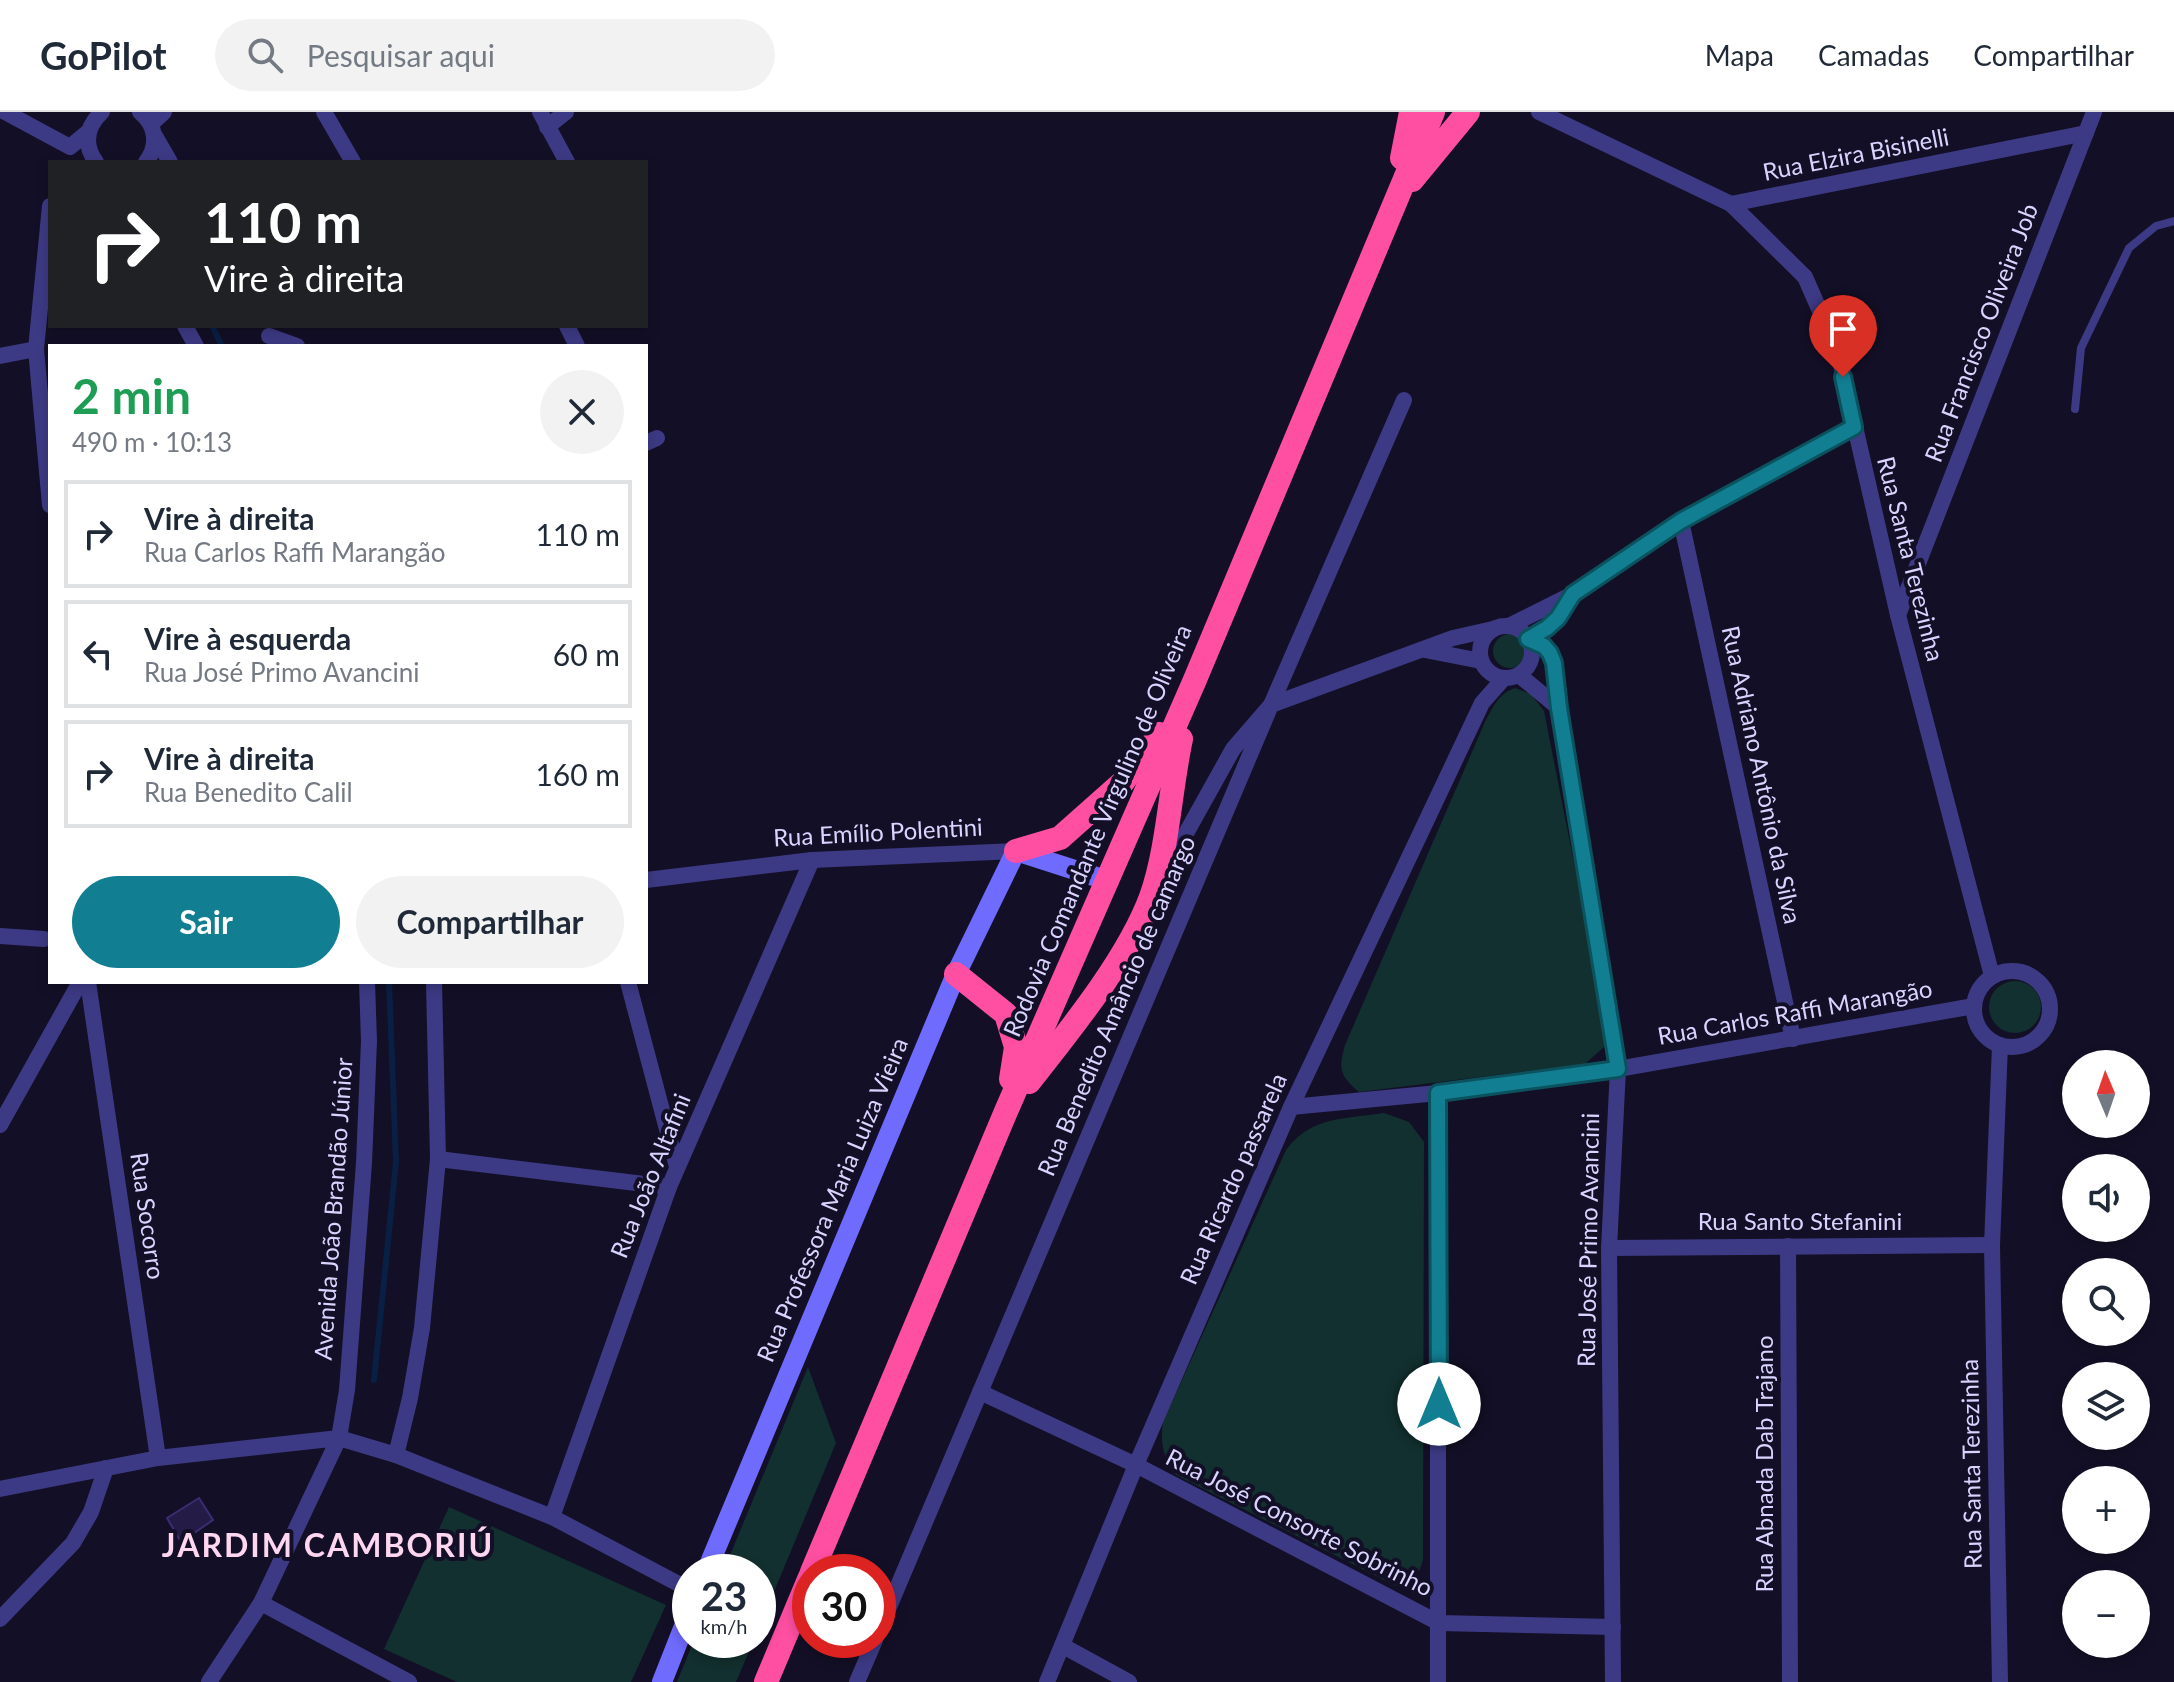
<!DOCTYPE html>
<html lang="pt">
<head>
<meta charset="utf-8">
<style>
  :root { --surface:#fff; --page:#f2f2f3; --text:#1f2937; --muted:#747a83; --line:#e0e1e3; --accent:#117e91 }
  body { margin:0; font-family:Lato,sans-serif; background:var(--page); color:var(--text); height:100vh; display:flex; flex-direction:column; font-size:30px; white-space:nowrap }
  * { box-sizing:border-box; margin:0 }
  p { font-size:26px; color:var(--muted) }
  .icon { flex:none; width:44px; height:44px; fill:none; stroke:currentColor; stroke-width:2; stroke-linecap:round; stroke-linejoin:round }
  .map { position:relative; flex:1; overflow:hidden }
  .details { position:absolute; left:48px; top:232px; width:600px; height:640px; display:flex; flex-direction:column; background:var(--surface); border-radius:0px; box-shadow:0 4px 12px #0003 }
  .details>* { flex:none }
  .top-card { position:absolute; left:48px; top:48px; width:600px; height:168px; border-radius:0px; box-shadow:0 4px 12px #0003; background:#202124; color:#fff; overflow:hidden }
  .needle { width:52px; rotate:358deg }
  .fabs { position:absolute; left:2062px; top:938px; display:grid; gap:16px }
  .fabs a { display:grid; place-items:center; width:88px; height:88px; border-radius:50%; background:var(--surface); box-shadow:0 4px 12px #0003; font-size:40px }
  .speed { position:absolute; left:672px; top:1442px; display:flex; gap:16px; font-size:40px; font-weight:700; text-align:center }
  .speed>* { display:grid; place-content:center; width:104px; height:104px; border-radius:50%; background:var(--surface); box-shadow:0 4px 12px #0003; line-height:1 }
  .speed small { font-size:20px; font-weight:400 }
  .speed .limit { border:12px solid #d22; background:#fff; color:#111 }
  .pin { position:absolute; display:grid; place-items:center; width:68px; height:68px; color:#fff; margin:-82px -34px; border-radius:50% 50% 50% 0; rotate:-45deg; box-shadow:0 0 8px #0007 }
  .pin .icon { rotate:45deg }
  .me { position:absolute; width:88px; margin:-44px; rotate:0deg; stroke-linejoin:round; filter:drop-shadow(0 0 6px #0008) }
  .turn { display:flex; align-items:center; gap:28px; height:168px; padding:0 24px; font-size:36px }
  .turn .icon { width:104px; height:104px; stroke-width:2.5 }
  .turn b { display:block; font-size:56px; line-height:68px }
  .round { display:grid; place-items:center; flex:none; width:84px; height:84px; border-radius:42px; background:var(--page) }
  .head { display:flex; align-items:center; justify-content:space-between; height:136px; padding:0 24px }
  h1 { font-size:48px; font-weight:700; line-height:60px; color:#1e9e55 }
  .primary-button { display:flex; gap:16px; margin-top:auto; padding:16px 24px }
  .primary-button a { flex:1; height:92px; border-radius:48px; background:var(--accent); color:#fff; font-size:32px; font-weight:700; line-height:92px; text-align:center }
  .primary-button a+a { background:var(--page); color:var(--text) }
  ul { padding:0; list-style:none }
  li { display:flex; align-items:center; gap:24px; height:108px; margin:0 16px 12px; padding:0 8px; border:4px solid var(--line); border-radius:0px }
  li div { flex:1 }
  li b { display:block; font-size:30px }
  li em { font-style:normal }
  header { display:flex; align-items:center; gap:48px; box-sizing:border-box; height:112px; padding:0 40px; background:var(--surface); border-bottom:2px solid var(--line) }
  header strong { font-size:38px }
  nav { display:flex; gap:44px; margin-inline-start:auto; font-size:28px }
  .search { width:560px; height:72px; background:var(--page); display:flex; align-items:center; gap:20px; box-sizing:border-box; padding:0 28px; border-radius:44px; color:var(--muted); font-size:30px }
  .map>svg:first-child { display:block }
  .green { fill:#12302f }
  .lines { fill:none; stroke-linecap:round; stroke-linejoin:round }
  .stream { stroke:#0a1f44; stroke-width:6 }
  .building { fill:#241b47; stroke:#3b2d73; stroke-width:2 }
  .lane { stroke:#3d3a85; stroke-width:8 }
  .street { stroke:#3d3a85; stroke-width:16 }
  .secondary { stroke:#6f6bff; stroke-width:20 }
  .highway { stroke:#ff4fa3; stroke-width:24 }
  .route-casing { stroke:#0b525e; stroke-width:20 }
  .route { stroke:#117e91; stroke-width:14 }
  .labels { text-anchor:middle; stroke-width:8; stroke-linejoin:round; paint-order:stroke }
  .street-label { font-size:24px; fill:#d9d4ff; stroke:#130f26 }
  .district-label { font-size:32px; font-weight:bold; letter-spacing:2px; fill:#ffd6f0; stroke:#130f26 }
</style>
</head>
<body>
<header>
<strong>GoPilot</strong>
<div class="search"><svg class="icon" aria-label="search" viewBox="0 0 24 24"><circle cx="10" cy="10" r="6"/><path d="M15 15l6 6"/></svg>Pesquisar aqui</div>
<nav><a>Mapa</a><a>Camadas</a><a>Compartilhar</a></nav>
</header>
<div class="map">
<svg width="2174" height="1570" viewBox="0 0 2174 1570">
  <rect width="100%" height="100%" fill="#130f26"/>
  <g class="green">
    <circle cx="1510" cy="539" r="17"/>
    <path d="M 1515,576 L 1531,582 L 1544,599 L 1605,908 L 1605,934 L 1585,952 L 1359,980 C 1340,964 1338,957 1345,933 L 1485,610 C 1493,595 1498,582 1515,576 Z"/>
    <circle cx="2015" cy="895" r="26"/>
    <path d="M 1384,1001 L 1409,1010 L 1424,1030 L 1423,1447 C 1420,1462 1412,1471 1396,1474 L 1176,1363 C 1163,1346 1160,1331 1163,1310 L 1286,1038 C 1311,1004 1345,1007 1384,1001 Z"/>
    <polygon points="808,1255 836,1331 758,1518 758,1460 723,1460"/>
    <polygon points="449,1395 666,1493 631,1570 457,1570 384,1537"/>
    <polygon points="694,1528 754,1528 736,1570 677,1570"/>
  </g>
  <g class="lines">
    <g class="stream">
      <polyline points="212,214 222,234"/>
      <polyline points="374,1268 396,1050 389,870"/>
    </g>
  </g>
  <polygon class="building" points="199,1386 213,1408 181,1430 167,1406"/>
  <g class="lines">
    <polyline class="lane" points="2075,297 2081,236 2129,136 2156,114 2174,109"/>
    <g class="street">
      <polyline points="5,0 70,35 88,20"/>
      <path d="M 140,0 C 156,13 159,33 146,50"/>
      <polyline points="324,0 353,50"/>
      <polyline points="540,0 567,50"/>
      <polyline points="1539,0 1731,92 1805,165 1838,240 1898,503 1992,864"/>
      <polyline points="151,12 164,0"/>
      <polyline points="547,15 566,0"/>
      <polyline points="155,24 170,50"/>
      <path d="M 96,50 C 83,32 86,15 102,0"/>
      <polyline points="1731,92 2086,21"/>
      <polyline points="50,94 36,237 50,393"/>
      <polyline points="185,214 196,234"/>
      <polyline points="567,214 577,234"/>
      <polyline points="269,224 297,234"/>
      <polyline points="0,244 36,237"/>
      <polyline points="646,331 657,326"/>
      <polyline points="1681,409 1793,927"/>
      <polyline points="1898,503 2094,0"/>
      <circle cx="1506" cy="540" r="26"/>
      <polyline points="1509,514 1573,482 1681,409 1854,315"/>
      <path d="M 1528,527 C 1549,515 1559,503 1572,484"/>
      <path d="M 1529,528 C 1561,541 1555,565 1559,596 L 1618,957 L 1609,1136 L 1613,1570"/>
      <polyline points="1425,538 1481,549"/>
      <polyline points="1519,563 1559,596"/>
      <polyline points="1165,759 1233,637 1271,593 1453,526 1493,517"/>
      <polyline points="646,768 812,748 1016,739"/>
      <polyline points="0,824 44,827"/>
      <circle cx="2012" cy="897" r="38"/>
      <polyline points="88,870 158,1346"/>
      <polyline points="628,870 677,1055"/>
      <polyline points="2000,933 1992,1133 2000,1570"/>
      <polyline points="1291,995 1438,981 1618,957 1974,894"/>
      <polyline points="0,1013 80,870"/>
      <polyline points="438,1047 669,1075"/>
      <polyline points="1788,1134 1790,1570"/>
      <polyline points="1609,1136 1992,1133"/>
      <polyline points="980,1280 1136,1353 1439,1511 1613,1515"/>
      <polyline points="396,1343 410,1286 422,1216 438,1047 434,870"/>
      <polyline points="0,1377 158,1346 339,1326 396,1343 552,1405 690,1478"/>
      <polyline points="552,1405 669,1075 812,748"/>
      <polyline points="261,1491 409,1570"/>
      <polyline points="0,1507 73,1431 91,1400 106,1356"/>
      <polyline points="878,1521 1271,593 1404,288"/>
      <polyline points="1063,1534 1129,1570"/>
      <polyline points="209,1570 261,1491 339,1326 347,1278 364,1051 369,929 367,870"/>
      <polyline points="857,1570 875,1528"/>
      <polyline points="1047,1570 1136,1353 1291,995 1482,591 1504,566"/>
      <polyline points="1438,1570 1438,981"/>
    </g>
    <g class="secondary">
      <polyline points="706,1460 956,862 1016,739 1109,769"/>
      <polyline points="662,1570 690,1499"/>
    </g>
    <g class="highway">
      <polyline points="1402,46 1411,0"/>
      <polyline points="1412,68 1468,0"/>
      <polyline points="1016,739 1060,726 1122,671 1160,622"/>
      <polyline points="956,862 1006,902 1016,935 1011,967"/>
      <path d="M 1029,970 C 1070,918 1128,847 1151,785 C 1168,737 1170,678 1181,627"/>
      <polyline points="812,1460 1007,997 1194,570 1433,0"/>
      <polyline points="766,1570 810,1465"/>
    </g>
  </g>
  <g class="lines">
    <g class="route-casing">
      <polyline id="route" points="1439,1292 1438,981 1618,957 1559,596 1554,551 1550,541 1544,534 1528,527 1547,516 1558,506 1573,482 1681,409 1854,315 1843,265"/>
    </g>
    <use href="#route" class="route"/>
  </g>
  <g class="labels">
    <g class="street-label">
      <text transform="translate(1856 43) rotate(-11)" y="8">Rua Elzira Bisinelli</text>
      <text transform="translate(1982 221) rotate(-69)" y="8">Rua Francisco Oliveira Job</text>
      <text transform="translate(1910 447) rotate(76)" y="8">Rua Santa Terezinha</text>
      <text transform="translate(1761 663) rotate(78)" y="8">Rua Adriano Antônio da Silva</text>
      <text transform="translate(1098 719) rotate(-67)" y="8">Rodovia Comandante Virgulino de Oliveira</text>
      <text transform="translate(878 721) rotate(-3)" y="8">Rua Emílio Polentini</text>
      <text transform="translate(1117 894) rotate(-67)" y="8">Rua Benedito Amâncio de camargo</text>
      <text transform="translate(1795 901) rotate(-10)" y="8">Rua Carlos Raffi Marangão</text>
      <text transform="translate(651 1064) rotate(-68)" y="8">Rua João Altafini</text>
      <text transform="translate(1234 1067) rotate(-66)" y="8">Rua Ricardo passarela</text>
      <text transform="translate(833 1088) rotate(-67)" y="8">Rua Professora Maria Luiza Vieira</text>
      <text transform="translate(334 1097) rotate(-86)" y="8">Avenida João Brandão Júnior</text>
      <text transform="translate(147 1104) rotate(82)" y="8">Rua Socorro</text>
      <text x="1800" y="1118">Rua Santo Stefanini</text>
      <text transform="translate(1589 1128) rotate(-89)" y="8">Rua José Primo Avancini</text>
      <text transform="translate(1765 1352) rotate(-90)" y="8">Rua Abnada Dab Trajano</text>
      <text transform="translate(1972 1352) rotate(-91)" y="8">Rua Santa Terezinha</text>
      <text transform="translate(1299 1411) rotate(27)" y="8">Rua José Consorte Sobrinho</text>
    </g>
    <g class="district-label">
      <text x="328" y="1445">JARDIM CAMBORIÚ</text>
    </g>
  </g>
</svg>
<div class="fabs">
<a><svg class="needle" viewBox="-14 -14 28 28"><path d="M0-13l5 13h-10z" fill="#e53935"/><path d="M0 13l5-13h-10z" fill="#747a83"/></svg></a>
<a><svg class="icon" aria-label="sound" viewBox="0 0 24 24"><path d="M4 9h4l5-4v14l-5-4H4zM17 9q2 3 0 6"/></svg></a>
<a><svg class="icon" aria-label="search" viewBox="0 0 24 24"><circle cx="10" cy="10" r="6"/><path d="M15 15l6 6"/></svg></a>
<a><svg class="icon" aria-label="layers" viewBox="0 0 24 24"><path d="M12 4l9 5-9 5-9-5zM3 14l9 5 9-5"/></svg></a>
<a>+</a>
<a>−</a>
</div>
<div class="speed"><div>23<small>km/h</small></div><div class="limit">30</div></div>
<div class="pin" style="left:1843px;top:265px;background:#d93025"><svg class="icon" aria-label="arrive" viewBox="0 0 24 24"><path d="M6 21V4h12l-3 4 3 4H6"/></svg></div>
<svg class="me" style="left:1439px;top:1292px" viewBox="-20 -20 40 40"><circle r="19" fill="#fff"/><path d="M0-13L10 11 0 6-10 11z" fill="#117e91"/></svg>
<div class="top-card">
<div class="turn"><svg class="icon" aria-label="right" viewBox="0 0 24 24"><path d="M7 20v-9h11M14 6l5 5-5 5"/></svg><div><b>110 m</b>Vire à direita</div></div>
</div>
<section class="details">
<div class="head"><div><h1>2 min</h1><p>490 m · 10:13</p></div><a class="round"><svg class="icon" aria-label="close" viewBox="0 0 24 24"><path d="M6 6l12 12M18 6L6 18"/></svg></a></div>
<ul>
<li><svg class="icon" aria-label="right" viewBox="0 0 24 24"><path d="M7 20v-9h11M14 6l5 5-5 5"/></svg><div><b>Vire à direita</b><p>Rua Carlos Raffi Marangão</p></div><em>110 m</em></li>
<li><svg class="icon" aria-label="left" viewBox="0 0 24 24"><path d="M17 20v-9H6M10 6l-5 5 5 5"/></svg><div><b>Vire à esquerda</b><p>Rua José Primo Avancini</p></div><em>60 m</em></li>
<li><svg class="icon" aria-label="right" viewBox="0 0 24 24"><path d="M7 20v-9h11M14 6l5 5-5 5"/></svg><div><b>Vire à direita</b><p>Rua Benedito Calil</p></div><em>160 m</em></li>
</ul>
<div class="primary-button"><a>Sair</a><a>Compartilhar</a></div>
</section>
</div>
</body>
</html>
